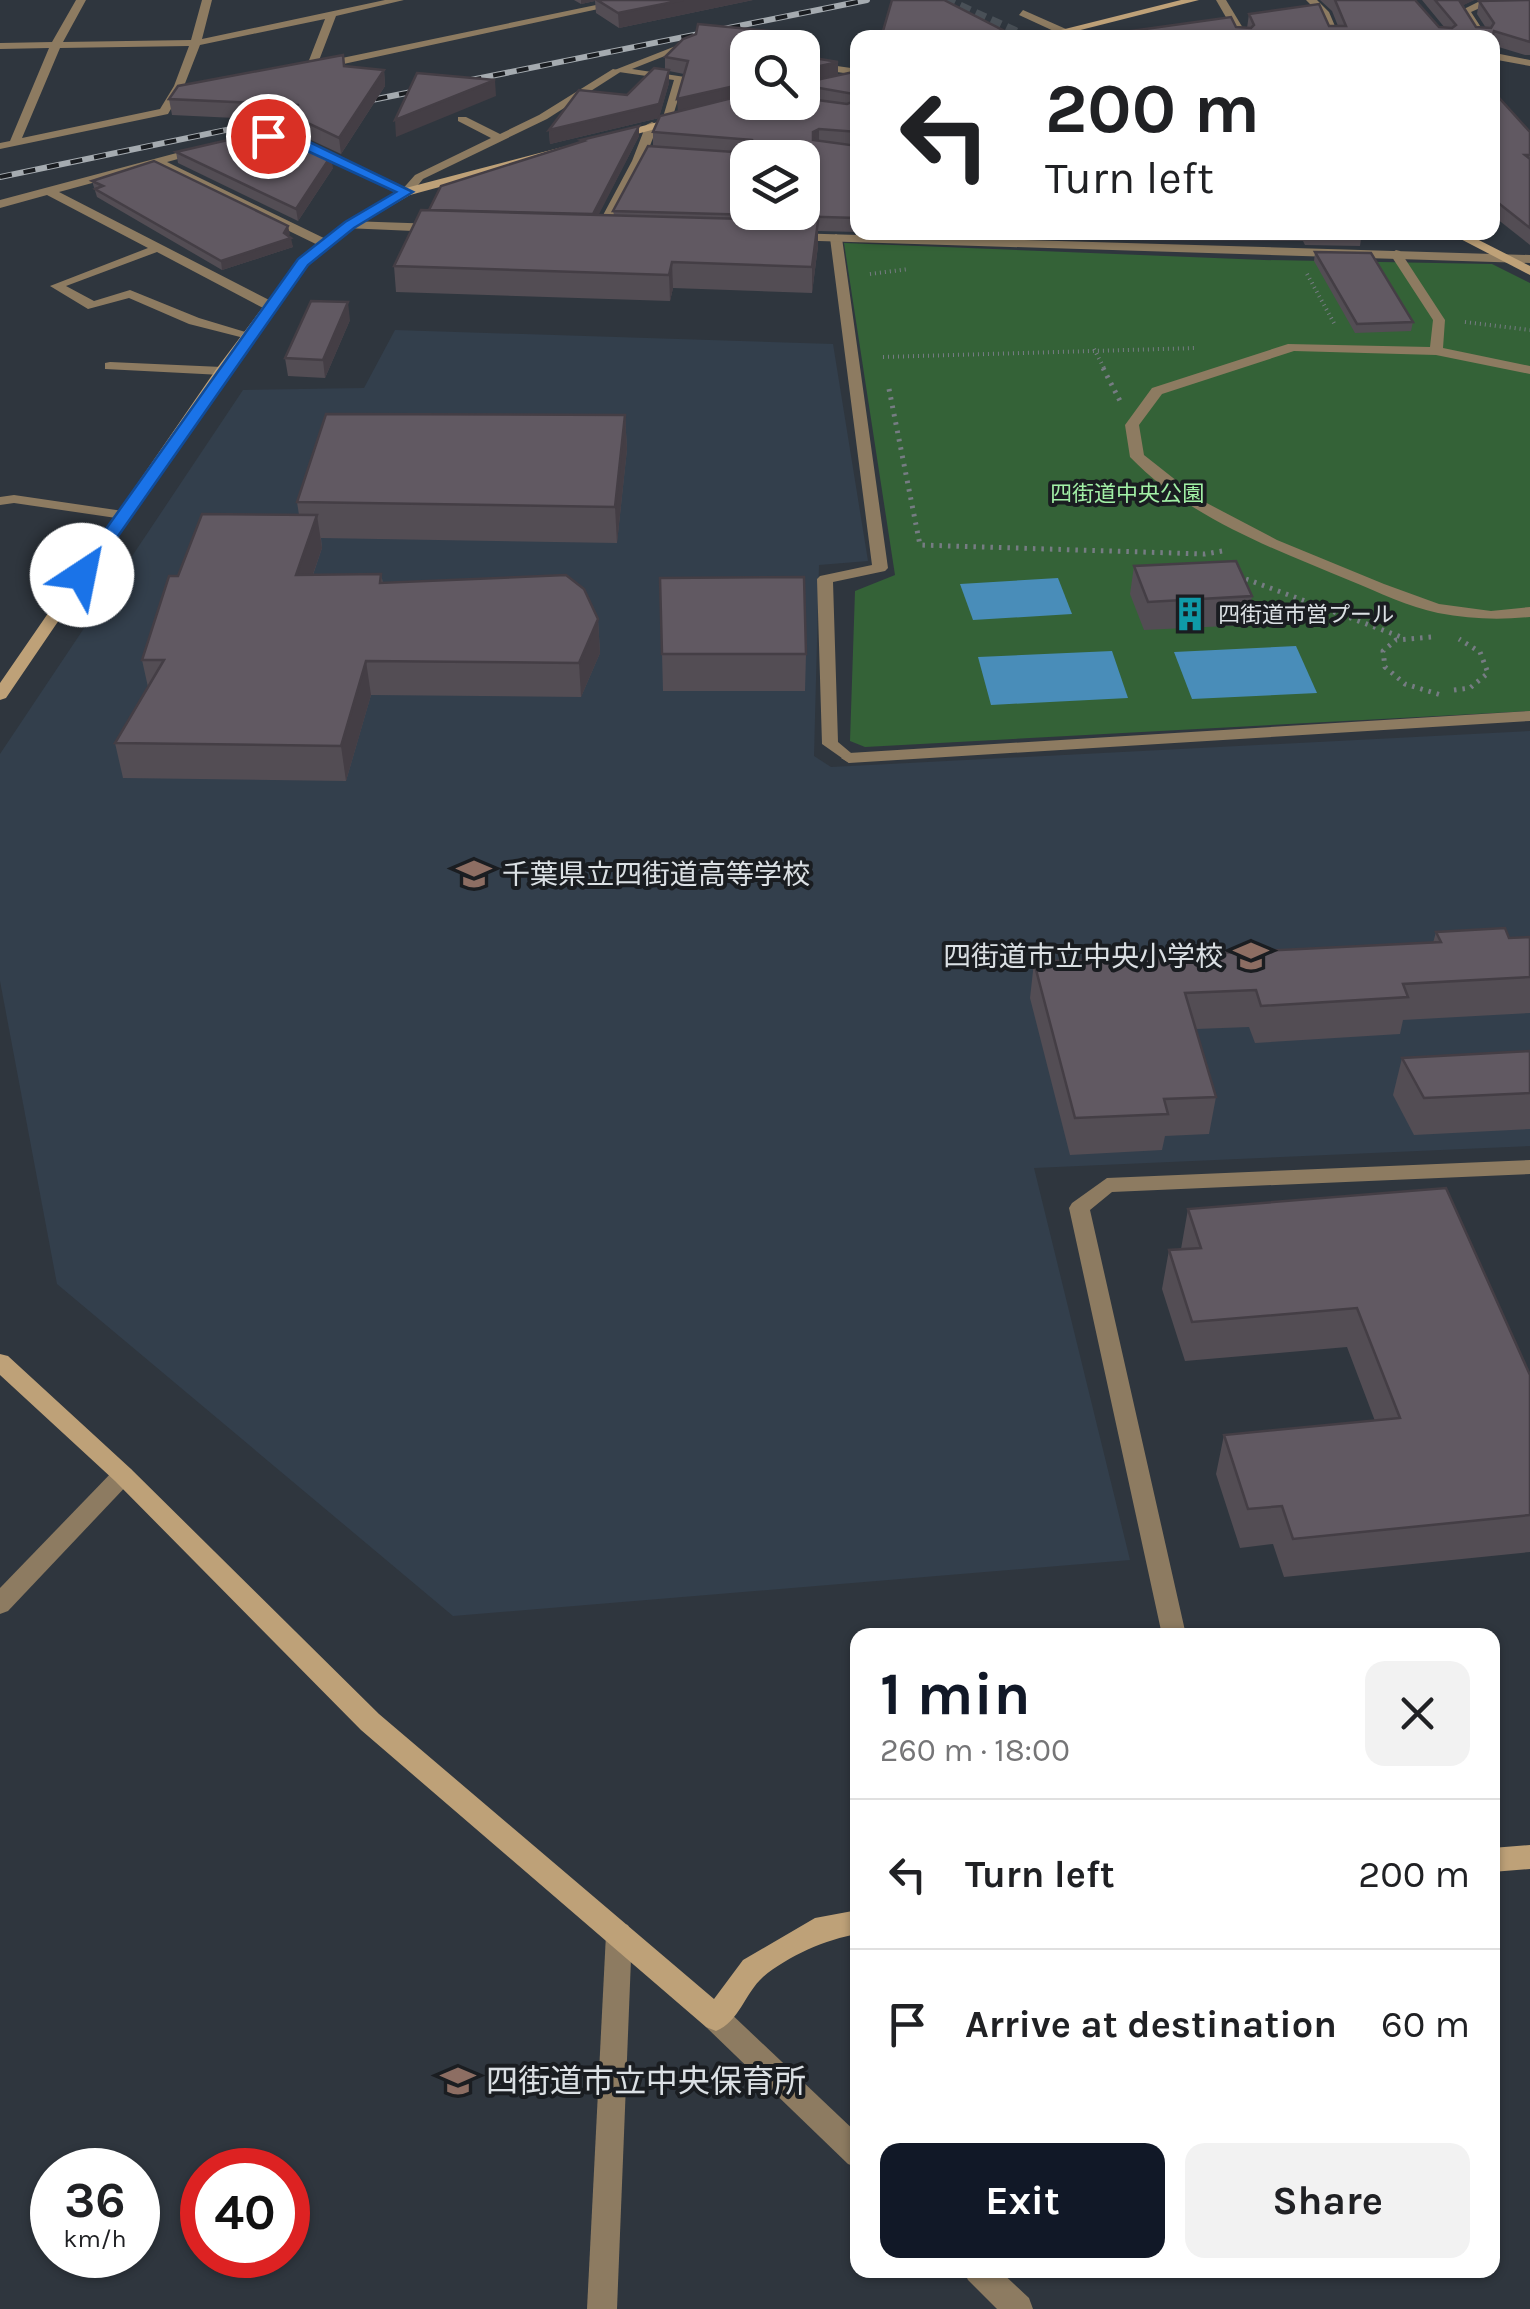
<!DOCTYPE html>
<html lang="en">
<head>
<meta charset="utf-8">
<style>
  :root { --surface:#fff; --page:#f2f2f2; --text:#202124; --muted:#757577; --line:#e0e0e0; --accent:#111827 }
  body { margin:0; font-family:Karla,"Noto Sans JP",sans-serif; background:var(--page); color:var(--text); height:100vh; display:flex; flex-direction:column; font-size:38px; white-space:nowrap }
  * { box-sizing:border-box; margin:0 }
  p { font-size:32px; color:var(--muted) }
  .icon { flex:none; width:55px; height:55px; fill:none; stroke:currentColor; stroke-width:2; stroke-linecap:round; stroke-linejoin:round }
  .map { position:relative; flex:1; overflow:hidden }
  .side { position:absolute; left:850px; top:1628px; width:650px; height:650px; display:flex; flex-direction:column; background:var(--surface); border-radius:20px; box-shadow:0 2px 8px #0004 }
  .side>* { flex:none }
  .guide { position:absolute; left:850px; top:30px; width:650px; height:210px; border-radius:20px; box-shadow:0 2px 8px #0004; background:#fff; color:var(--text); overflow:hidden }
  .buttons { position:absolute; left:730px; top:30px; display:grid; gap:20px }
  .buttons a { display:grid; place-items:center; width:90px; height:90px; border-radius:20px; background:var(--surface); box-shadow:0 2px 8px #0004; font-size:50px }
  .speed { position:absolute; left:30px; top:2148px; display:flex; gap:20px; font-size:50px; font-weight:700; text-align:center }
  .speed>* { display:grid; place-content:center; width:130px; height:130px; border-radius:50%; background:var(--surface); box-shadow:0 2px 8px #0004; line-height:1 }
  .speed small { font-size:25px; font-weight:400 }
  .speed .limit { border:15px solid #d22; background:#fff; color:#111 }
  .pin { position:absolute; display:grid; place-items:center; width:85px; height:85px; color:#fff; margin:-42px; border:5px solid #fff; border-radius:50%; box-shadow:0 2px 10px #0007 }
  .me { position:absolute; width:110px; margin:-55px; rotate:34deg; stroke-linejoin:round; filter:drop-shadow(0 0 8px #0008) }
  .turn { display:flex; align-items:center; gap:35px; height:210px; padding:0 30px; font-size:45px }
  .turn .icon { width:130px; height:130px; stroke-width:2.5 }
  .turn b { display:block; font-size:70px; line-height:85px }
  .round { display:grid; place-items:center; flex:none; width:105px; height:105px; border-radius:20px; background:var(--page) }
  .overview { display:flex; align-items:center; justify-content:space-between; height:170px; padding:0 30px }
  h1 { font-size:60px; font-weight:700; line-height:75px; color:var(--accent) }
  .button { display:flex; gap:20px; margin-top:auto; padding:20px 30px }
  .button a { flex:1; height:115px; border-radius:20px; background:var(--accent); color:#fff; font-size:40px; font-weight:700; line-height:115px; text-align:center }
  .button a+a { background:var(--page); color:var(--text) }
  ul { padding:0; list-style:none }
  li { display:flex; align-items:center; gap:30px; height:150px; padding:0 30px; border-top:2px solid var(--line) }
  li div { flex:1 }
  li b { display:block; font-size:38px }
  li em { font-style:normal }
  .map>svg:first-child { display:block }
  .built { fill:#333f4c }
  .green { fill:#346237 }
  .water { fill:#498db9 }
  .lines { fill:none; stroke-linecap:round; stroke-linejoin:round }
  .secondary-tunnel { stroke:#495057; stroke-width:11; stroke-dasharray:11 6; stroke-linecap:butt }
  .path-far1 { stroke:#767c83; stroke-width:4; stroke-dasharray:1 4; stroke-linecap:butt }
  .path { stroke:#767c83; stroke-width:5; stroke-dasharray:2.5 6; stroke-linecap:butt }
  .lane { fill:#8d7b61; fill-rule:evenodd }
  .street { fill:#8d7b61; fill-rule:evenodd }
  .secondary { fill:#bea178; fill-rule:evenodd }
  .rail-casing { stroke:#a5abb0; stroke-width:6 }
  .rail { stroke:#1a1d21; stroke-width:4; stroke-dasharray:12; stroke-linecap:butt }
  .wall { fill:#534d54; fill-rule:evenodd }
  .shaded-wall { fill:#443e45 }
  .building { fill:#615962; stroke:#443e45; stroke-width:2.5; fill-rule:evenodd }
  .route { fill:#1a73e8; stroke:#114b97; stroke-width:2.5 }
  .labels { text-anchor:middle; stroke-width:8; stroke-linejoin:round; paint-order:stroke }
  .far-park-label { font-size:22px; fill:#a2f0a6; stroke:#1a1d21 }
  .far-poi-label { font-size:22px; fill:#dbe0e4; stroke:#1a1d21; text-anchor:start }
  .poi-label { font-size:28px; fill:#dbe0e4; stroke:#1a1d21; text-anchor:start }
  .near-poi-label { font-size:32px; fill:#dbe0e4; stroke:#1a1d21; text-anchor:start }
</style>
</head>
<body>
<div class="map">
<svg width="1530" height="2309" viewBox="0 0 1530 2309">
  <rect width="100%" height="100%" fill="#2f363e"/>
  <polygon class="built" points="395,330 833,344 868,561 819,565 814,756 831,767 1530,731 1530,1146 1034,1168 1130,1560 453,1616 57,1284 0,981 0,754 243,390 364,388"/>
  <polygon class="green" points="844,243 1264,260 1492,264 1530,283 1530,711 865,747 850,741 855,591 895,575"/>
  <g class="water">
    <polygon points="1058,578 1072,614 973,620 960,584"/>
    <polygon points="1296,646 1317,693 1192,699 1174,652"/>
    <polygon points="1112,651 1128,698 991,705 978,657"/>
  </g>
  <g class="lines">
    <polyline class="secondary-tunnel" points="944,0 1027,38"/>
    <g class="path-far1">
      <polyline points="870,274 909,269"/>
      <polyline points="1307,274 1335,325"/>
      <polyline points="1465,322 1530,330"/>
      <polyline points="1094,349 1105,370"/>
      <polyline points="883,357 1197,348"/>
    </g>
    <g class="path">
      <polyline points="1103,368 1120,401"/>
      <polyline points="889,389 920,545 1205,554 1228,550"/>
      <polyline points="1238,576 1404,638"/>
      <polyline points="1431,637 1396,640 1383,651 1385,667 1405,684 1441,695"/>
      <polyline points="1454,690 1470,688 1488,673 1480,652 1459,639"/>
    </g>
    <g class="lane">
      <polygon points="1530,0 1530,6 1480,8 1471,12 1488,38 1477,38 1460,11 1478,2"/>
      <polygon points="1492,48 1500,54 1530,60 1530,66 1492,59"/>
      <polygon points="802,61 858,69 858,75 802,67"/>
      <polygon points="613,69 622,71 547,119 423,179 410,195 400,192 415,175 491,138 458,121 458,117 466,117 500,134 539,115"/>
      <polygon points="836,234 842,238 888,568 885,571 833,582 838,742 857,758 849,763 822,744 817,579 820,576 872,565 830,238"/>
      <path d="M 1396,250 L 1400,251 L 1445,320 L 1443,348 L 1530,366 L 1530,374 L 1436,355 L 1294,351 L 1162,394 L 1139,425 L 1144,455 L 1201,500 L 1277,540 L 1384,584 L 1439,604 L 1491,611 L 1530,607 L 1530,617 C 1498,620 1470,619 1438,613 C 1409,607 1378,592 1351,581 C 1274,549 1189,518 1130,457 L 1125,425 L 1152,388 L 1288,344 L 1430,347 L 1433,320 L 1390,254 Z"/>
      <polygon points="110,362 222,367 229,371 222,375 105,369 105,363"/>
    </g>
    <g class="street">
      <path d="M 76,0 L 86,0 L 63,42 L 191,40 L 202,0 L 212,0 L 202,39 L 385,0 L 404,0 L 336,16 L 318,63 L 620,0 L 640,0 L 311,71 L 306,68 L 325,19 L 200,45 L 184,86 L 168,114 L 0,149 L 0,143 L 10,141 L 49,48 L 0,49 L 0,43 L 52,42 ZM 189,46 L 174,86 L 160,109 L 22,138 L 60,48 Z"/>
      <polygon points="1216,0 1226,0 1249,38 1238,38"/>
      <polygon points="1306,0 1317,0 1329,12 1340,38 1330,38 1319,13"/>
      <polygon points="1023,10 1066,29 1067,31 1058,33 1019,15"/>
      <polygon points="686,42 695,44 632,69 685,77 671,122 661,124 674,80 612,71"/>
      <polygon points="652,122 658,125 644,161 606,232 596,235 594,232 632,161 646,125"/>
      <polygon points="304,144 312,144 412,192 402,195 304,148"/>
      <polygon points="203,146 207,147 207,151 167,162 330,241 330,247 322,247 155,166 59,192 275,303 275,309 265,309 157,252 66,286 94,301 130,290 199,318 252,334 252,340 189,324 129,298 88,309 50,286 148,248 47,195 0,208 0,200"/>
      <polygon points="349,221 437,224 443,228 437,232 345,228 345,222"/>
      <polygon points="791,233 1530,255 1530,263 787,240 787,234"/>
      <polygon points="14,495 123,511 130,515 123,519 14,503 0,505 0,497"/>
      <polygon points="1530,711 1530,721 849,763 841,758 849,753"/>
      <polygon points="1530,1160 1530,1174 1112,1192 1090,1210 1186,1635 1162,1635 1069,1208 1072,1203 1107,1178"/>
      <polygon points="123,1466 131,1469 134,1475 131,1481 8,1611 0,1614 0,1588 115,1469"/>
      <polygon points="619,1922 628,1925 632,1934 617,2309 587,2309 606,1934 610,1925"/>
      <polygon points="716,2005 726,2009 858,2134 858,2168 848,2164 706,2027 702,2018 706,2009"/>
      <polygon points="963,2270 999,2270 1029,2298 1033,2309 997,2309 968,2280"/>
    </g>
    <g class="secondary">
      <polygon points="1181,0 1199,0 1049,38 1029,38"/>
      <polygon points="681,116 685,117 685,121 410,195 353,228 307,265 227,373 6,698 0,700 0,683 217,368 299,259 345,222 402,189"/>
      <polygon points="1447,232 1463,232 1530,266 1530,275"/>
      <path d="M 0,1354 L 8,1356 L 131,1469 L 379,1714 L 714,1999 L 743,1960 L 815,1918 L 858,1910 L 858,1934 C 826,1939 788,1956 763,1977 C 745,1993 739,2022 716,2031 L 706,2027 L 361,1730 L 115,1481 L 0,1375 Z"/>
      <polygon points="1530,1845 1530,1869 1492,1872 1492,1848"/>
    </g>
    <g class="rail-casing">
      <g id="rail">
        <polyline points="352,104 867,0"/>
        <polyline points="0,177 298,115"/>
      </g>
    </g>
    <use href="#rail" class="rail"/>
  </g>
  <g class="wall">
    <polygon points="574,0 753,0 619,28 596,13 595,1 581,4"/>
    <polygon points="1320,0 1415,0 1439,27 1445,28 1422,0 1474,0 1463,5 1476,27 1486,28 1477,14 1479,1 1530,0 1530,55 1525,55 1492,45 1492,38 1100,38 1236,27 1247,28 1249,14 1329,26 1338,26 1332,11"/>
    <path d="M 799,34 L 798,48 L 748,48 L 748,102 L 802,102 L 802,56 L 838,75 L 858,71 L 858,232 L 818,231 L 818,246 L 812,293 L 673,288 L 670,301 L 396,292 L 394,266 L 429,210 L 639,126 L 639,136 L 598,215 L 614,215 L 613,211 L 653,146 L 653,132 L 659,118 L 550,144 L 549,130 L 627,95 L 665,69 L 665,57 ZM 669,71 L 684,74 L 678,112 L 659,117 L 669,83 Z"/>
    <polygon points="344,66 384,70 385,86 341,154 294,132 275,130 274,120 172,115 169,99"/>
    <polygon points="1492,90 1530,132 1530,245 1492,215"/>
    <polygon points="176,152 333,168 298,221 178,163"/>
    <polygon points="92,181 288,226 288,236 293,247 222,270 97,197"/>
    <polygon points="865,232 1362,232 1360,246 1305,245 1303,241 1115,240"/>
    <polygon points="1315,252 1413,322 1411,331 1355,333 1314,261"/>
    <polygon points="350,320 325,378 288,376 285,358"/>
    <polygon points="625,415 627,449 617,543 321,538 322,548 313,575 381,574 383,583 598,619 600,653 581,697 371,695 346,781 123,778 115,743 148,687 142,660 178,576 299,515 297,502"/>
    <polygon points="1134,566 1252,596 1248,625 1144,630 1130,594"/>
    <polygon points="660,578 806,654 805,691 663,691"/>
    <polygon points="1436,932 1509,938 1530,937 1530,1013 1403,1020 1400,1034 1255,1043 1249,1027 1196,1029 1216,1097 1209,1134 1165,1136 1162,1150 1070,1155 1030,998 1034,962 1433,943"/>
    <polygon points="1530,1051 1530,1129 1414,1135 1393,1095 1402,1058"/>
    <polygon points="1188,1209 1530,1375 1530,1552 1284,1577 1273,1544 1240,1548 1216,1474 1224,1435 1375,1421 1347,1347 1185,1361 1162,1289 1169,1250 1181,1249"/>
  </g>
  <g class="shaded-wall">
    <polygon points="581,0 595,0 595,1 581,4"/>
    <polygon points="683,0 753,0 619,28 618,13"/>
    <polygon points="1459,0 1474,0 1458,8"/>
    <polygon points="799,34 798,48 789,48"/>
    <polygon points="838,62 838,76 802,84 802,70"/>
    <polygon points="384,70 385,86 341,154 339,138"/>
    <polygon points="669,70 669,83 659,118 550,144 549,130 659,104"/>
    <polygon points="495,80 496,96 396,137 395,120"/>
    <polygon points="747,83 747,96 678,113 677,99"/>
    <polygon points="639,126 639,136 594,224 593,214"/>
    <polygon points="819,129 819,143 813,146 813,132"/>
    <polygon points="331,156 333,168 298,221 296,209"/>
    <polygon points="818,221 818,246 812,293 812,267"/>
    <polygon points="288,226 290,234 286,240 291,238 293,247 222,270 221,261 284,233"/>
    <polygon points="672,262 673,288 670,301 669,275"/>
    <polygon points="348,302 350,320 325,378 323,360"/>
    <polygon points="625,415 627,449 617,543 615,507"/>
    <polygon points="317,515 322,548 301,609 296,575"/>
    <polygon points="598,619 600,653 581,697 579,663"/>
    <polygon points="366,661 371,695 346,781 341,746"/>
  </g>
  <g class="building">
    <polygon points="597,0 683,0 618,13"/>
    <polygon points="892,0 944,0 1018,38 881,38"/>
    <polygon points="1335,0 1415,0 1439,27 1452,28 1456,25 1435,0 1459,0 1476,27 1491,28 1494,23 1479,1 1530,0 1530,42 1494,31 1492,38 1100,38 1124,32 1231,17 1236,27 1251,28 1254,25 1249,14 1319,4 1329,26 1346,26"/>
    <polygon points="698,24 799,34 789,48 748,48 748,83 677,99 688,61 665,57 683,39 696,34"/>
    <polygon points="343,55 344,66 384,70 339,138 291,115 273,113 299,105 169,99 178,86"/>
    <polygon points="802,56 838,62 802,70"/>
    <polygon points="654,68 669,70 659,104 549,130 579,90 627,95"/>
    <path d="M 858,71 L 858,132 L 819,129 L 813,132 L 813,140 L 858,146 L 858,218 L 613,211 L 648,146 L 748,153 L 756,144 L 752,140 L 653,132 L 660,116 L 748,94 L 748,102 L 802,102 L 802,98 L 847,104 L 855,101 L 854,94 L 802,85 L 802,83 ZM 748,158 L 802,158 L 802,212 L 748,212 Z"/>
    <polygon points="417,73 495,80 395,120"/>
    <polygon points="1492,90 1530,132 1530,155 1525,155 1530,159 1530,228 1492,198"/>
    <polygon points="639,126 593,214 429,210 441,186 584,141 581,140"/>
    <polygon points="267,131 283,132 331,156 296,209 176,152"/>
    <polygon points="154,161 288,226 284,233 291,238 221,261 95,189 103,186 92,181"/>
    <polygon points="421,210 818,221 812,267 672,262 669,275 394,266"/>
    <polygon points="1315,252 1371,253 1413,322 1357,324"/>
    <polygon points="311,301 348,302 323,360 285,358"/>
    <polygon points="326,414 625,415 615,507 297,502"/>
    <polygon points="202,514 317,515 296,575 381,574 380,583 566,575 584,589 598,619 579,663 366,661 341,746 115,743 164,660 142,660 169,576 178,576"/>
    <polygon points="1236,561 1252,596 1148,602 1134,566"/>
    <polygon points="804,577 806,654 662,654 660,578"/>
    <polygon points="1505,928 1509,938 1530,937 1530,977 1403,984 1408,997 1261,1006 1256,990 1185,993 1216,1097 1164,1099 1168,1114 1075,1118 1034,962 1441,942 1436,932"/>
    <polygon points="1530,1051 1530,1093 1424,1098 1402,1058"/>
    <polygon points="1446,1188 1530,1375 1530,1515 1293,1539 1282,1506 1248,1509 1224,1435 1400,1418 1357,1308 1192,1322 1169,1250 1201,1248 1188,1209"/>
  </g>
  <polygon class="route" points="268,132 293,134 413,192 354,228 308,265 88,579 76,579 76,571 298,259 345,222 396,192 286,141 263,138 261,136"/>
  <defs>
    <g id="building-bare" transform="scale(2.7)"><path d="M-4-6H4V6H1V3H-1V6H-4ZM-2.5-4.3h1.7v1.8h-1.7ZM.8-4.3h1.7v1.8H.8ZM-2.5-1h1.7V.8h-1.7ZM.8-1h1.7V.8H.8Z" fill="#0f9aa8" stroke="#1a1d21" stroke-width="2.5" paint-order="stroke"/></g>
    <g id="school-bare" transform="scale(2.7)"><path d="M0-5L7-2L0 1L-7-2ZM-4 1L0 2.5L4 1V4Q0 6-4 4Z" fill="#8d6e63" stroke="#1a1d21" stroke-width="2.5" paint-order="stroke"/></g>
  </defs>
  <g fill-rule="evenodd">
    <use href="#building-bare" x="1190" y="614"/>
    <use href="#school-bare" x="474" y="874"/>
    <use href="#school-bare" x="1251" y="956"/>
    <use href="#school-bare" x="458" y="2081"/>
  </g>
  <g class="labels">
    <g class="far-park-label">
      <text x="1127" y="501">四街道中央公園</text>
    </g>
    <g class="far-poi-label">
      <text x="1218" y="622">四街道市営プール</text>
    </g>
    <g class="poi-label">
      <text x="502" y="884">千葉県立四街道高等学校</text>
      <text x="1223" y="966" text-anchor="end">四街道市立中央小学校</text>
    </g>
    <g class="near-poi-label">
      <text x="486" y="2092">四街道市立中央保育所</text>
    </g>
  </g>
</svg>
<div class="buttons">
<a><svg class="icon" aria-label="search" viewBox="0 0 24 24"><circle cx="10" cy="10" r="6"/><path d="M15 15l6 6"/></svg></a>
<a><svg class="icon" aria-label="layers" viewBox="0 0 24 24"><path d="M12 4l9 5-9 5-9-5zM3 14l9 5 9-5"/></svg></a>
</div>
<div class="speed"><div>36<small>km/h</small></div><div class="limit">40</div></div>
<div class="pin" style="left:268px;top:136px;background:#d93025"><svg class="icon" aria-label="arrive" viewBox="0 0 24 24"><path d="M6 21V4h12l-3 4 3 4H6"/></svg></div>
<svg class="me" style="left:82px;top:575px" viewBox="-20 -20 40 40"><circle r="19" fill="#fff"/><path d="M0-13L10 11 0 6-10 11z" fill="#1a73e8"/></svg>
<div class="guide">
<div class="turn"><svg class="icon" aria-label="left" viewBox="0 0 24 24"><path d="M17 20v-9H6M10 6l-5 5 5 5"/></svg><div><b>200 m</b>Turn left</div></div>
</div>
<section class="side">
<div class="overview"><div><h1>1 min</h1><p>260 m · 18:00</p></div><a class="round"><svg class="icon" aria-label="close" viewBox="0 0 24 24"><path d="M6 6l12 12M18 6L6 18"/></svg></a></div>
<ul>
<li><svg class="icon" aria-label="left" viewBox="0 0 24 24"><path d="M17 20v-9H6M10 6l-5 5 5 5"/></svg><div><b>Turn left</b></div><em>200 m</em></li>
<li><svg class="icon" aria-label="arrive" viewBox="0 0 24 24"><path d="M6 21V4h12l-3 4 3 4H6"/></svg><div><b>Arrive at destination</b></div><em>60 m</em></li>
</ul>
<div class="button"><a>Exit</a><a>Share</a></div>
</section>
</div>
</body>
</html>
